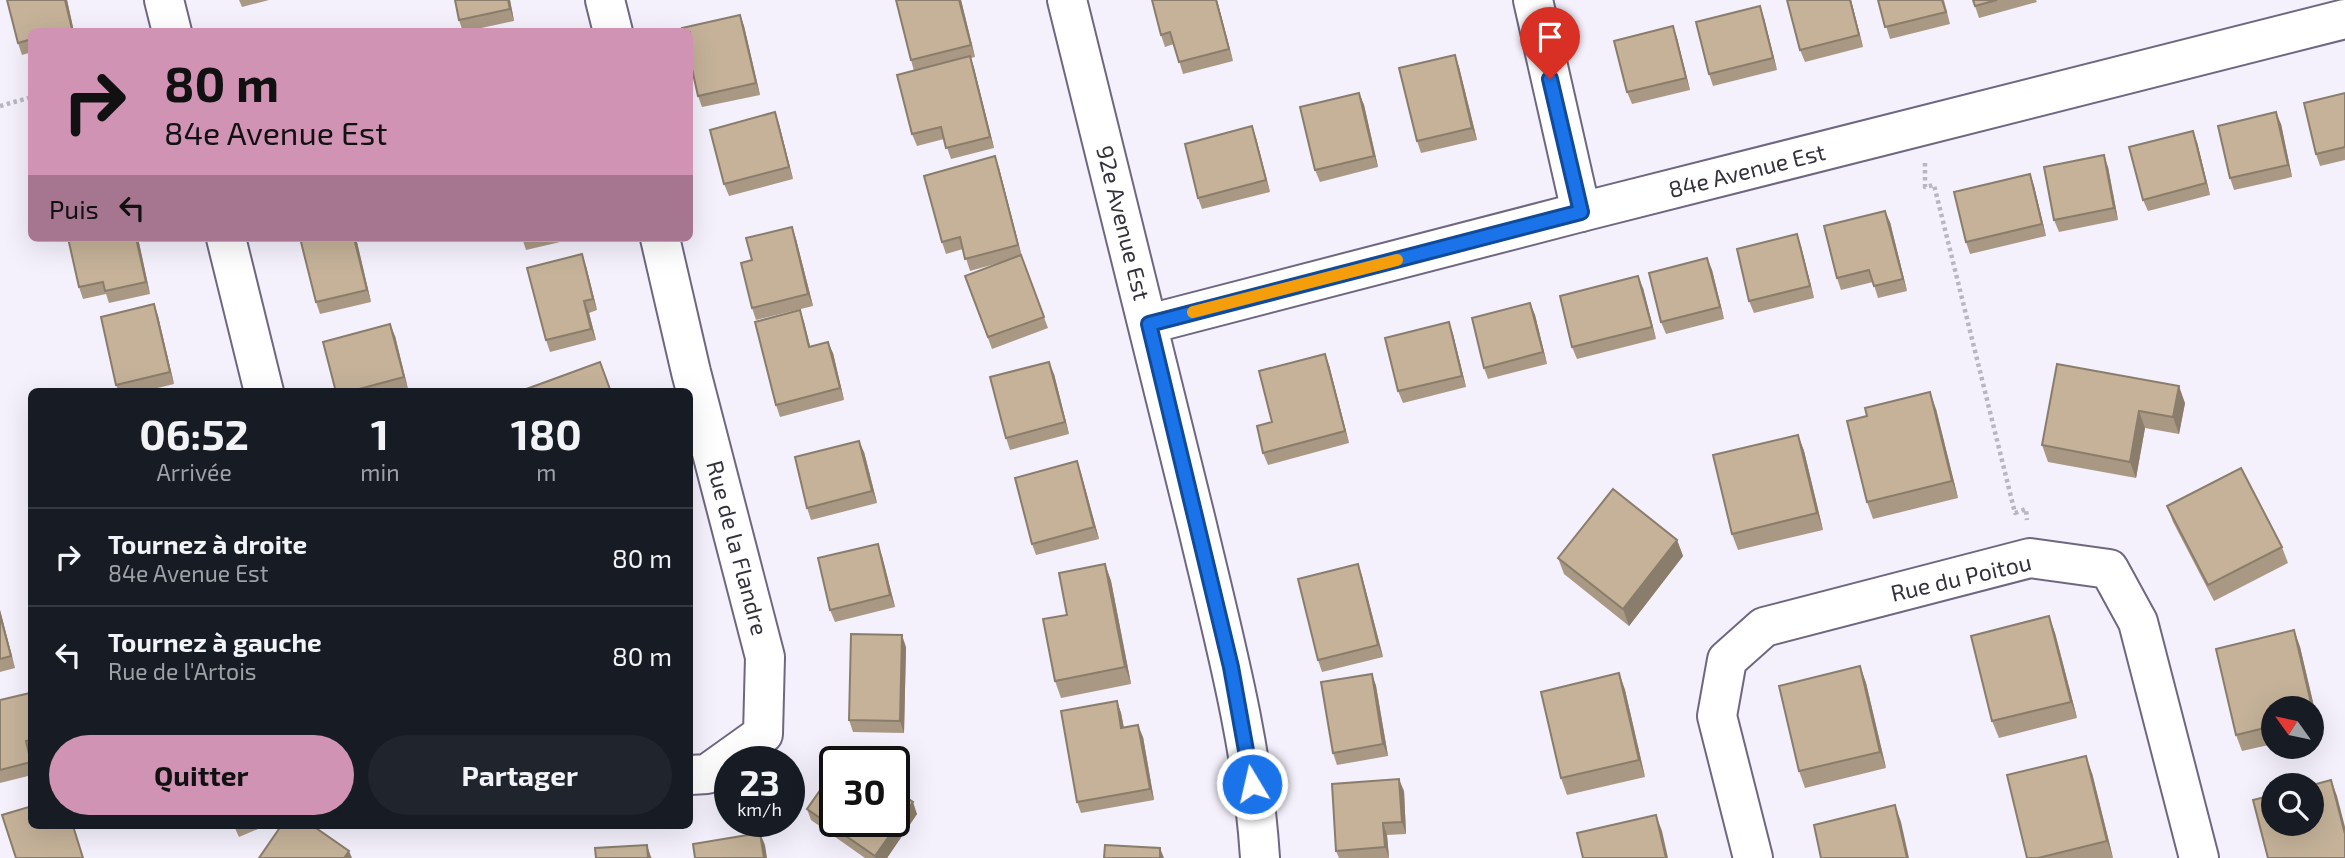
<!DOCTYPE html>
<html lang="fr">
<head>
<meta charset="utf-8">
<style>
  :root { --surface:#171b24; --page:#20242c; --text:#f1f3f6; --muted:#9ea1a6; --line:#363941; --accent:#d093b3 }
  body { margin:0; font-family:"Exo 2",sans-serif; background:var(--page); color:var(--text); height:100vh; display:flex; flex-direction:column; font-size:26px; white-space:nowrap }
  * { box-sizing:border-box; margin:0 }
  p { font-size:23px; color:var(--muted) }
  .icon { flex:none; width:38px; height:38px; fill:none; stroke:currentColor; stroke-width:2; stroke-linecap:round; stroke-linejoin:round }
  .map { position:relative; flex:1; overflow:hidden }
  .side { position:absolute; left:28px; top:388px; width:665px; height:441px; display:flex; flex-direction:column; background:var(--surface); border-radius:10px; box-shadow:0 7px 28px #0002 }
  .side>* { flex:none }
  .hud { position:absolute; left:28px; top:28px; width:665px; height:214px; border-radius:10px; box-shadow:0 7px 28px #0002; background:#d093b3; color:#111; overflow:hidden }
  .needle { width:46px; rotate:303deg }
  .controls { position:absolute; left:2261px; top:696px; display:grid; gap:14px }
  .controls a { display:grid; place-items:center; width:63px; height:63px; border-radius:50%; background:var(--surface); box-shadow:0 7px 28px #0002; font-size:35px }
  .speed { position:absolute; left:714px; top:746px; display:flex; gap:14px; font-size:35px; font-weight:700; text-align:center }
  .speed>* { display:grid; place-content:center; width:91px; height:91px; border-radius:50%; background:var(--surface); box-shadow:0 7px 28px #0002; line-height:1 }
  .speed small { font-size:18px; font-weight:400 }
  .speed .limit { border:4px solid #111; border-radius:10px; background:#fff; color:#111 }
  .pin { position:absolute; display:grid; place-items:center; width:60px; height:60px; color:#fff; margin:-72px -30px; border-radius:50% 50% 50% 0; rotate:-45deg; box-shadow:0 0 7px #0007 }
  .pin .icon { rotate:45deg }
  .me { position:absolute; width:77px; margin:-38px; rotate:351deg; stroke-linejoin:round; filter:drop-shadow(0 0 5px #0008) }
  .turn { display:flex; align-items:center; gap:24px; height:147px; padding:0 21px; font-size:32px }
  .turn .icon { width:91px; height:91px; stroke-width:2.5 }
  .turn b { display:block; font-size:49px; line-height:60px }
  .then { display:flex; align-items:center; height:66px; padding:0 21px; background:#0003; gap:14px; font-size:26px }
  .eta { display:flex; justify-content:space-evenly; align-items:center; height:119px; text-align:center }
  .eta b { font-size:42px; font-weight:700; line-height:49px }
  .action { display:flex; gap:14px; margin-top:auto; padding:14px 21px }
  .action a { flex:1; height:80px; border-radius:42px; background:var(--accent); color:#111; font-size:28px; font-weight:700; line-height:80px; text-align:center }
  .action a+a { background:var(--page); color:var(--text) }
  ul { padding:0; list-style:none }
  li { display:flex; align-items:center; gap:21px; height:98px; padding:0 21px; border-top:2px solid var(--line) }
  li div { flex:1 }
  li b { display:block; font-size:26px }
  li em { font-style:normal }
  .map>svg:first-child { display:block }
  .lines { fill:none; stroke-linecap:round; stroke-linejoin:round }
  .street-casing { stroke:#6f6781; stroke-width:42 }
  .path { stroke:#b9b6c2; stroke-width:4.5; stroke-dasharray:3.5 3.5; stroke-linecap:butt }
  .street { stroke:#fff; stroke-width:38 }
  .wall { fill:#a99984 }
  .shaded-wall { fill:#8a7d6b }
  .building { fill:#c5b299; stroke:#8a7d6b; stroke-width:2 }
  .route-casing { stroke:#114b97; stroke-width:18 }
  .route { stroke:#1a73e8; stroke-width:12 }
  .slow { stroke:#f59e0b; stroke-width:12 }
  .labels { text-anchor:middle; stroke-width:5; stroke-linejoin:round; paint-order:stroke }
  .street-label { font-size:23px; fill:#34313c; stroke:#fff }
</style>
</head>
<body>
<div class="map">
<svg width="2345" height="858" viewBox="0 0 2345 858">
  <rect width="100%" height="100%" fill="#f4f1fd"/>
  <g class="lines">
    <g class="street-casing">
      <g id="street">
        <polyline points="164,0 172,32"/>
        <polyline points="605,0 613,32"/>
        <path d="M 1067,0 C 1111,175 1155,350 1197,525 C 1223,635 1253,745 1260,858"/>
        <polyline points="1533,0 1581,212"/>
        <polyline points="226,238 264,392"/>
        <polyline points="660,238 691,372 765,657 763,734 707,774 690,775"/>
        <polyline points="1149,324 1581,212 2345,19"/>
        <polyline points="1753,858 1717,716 1727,660 1764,627 2030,558 2109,569 2138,622 2199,858"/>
      </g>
    </g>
    <g class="path">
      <polyline points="0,106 32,97"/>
      <polyline points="1925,163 1925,187 1934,185 2015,513 2026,509 2027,520"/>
    </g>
    <use href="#street" class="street"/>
  </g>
  <g class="wall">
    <polygon points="67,0 74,32 32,32 32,52 22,55 18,43"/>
    <polygon points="239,0 269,0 242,7"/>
    <polygon points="510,0 514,21 463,32 459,20"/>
    <polygon points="961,0 975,57 971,58 974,68 994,148 951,159 944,139 917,146 912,134 914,71 911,60"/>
    <polygon points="1217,0 1233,61 1183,74 1174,44 1165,47 1161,35"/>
    <polygon points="1787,0 1851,0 1863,47 1805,62 1800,50"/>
    <polygon points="1878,0 1944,0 1950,24 1890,39"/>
    <polygon points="1973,0 2036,0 2037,2 1979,18"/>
    <polygon points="740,15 744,26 760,95 702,107 698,96"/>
    <polygon points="1764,18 1777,70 1713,86 1709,74"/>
    <polygon points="1673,26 1677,38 1690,90 1632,104 1627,92"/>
    <polygon points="1455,55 1459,67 1477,140 1421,153 1417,141"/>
    <polygon points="1359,93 1364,105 1378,167 1320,182 1315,170"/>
    <polygon points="2345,93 2345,160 2320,166 2316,154"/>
    <polygon points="775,112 779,124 793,179 729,196 724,184"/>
    <polygon points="2281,124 2292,177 2234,190 2230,178"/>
    <polygon points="1256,138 1270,192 1202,209 1198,198"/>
    <polygon points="2197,142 2210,195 2148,211 2143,200"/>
    <polygon points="995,156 999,168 1022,257 1048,328 992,349 965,276 1002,262 970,271 963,249 946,254 942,242"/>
    <polygon points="2108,167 2118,220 2059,232 2054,220"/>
    <polygon points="2030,174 2034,186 2046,236 1970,254 1966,242"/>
    <polygon points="1890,222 1907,291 1878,298 1873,282 1841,290 1837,278"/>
    <polygon points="792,227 796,239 813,306 756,320 752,308"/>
    <polygon points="138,238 150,294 109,303 106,294 83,299 79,287"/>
    <polygon points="356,238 371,302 320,314 316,302"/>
    <polygon points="522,238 572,238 573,239 526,250"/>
    <polygon points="1801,246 1814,298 1754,313 1749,301"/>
    <polygon points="1707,258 1712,270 1724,319 1666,334 1661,322"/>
    <polygon points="586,266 597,310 589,313 596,340 550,352 546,340"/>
    <polygon points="1643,288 1656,339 1577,359 1572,347"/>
    <polygon points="1530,303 1535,315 1547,364 1488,379 1484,368"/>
    <polygon points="154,304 158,316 174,384 141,392 119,392 116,385"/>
    <polygon points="800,310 804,322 810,346 833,353 844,400 780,417 776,405"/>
    <polygon points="1449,322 1453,334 1466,387 1403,403 1398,391"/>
    <polygon points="395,336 408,389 397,392 336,392"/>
    <polygon points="2057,364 2185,403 2179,434 2145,428 2136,478 2048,462 2042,445"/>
    <polygon points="1329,365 1349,443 1268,465 1263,453 1272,422"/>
    <polygon points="1054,374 1069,434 1010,450 1006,438"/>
    <polygon points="1936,409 1958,498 1873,519 1867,502"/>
    <polygon points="1798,435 1804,451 1823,530 1738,550 1732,534"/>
    <polygon points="864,452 877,503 811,520 807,508"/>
    <polygon points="1081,473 1099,539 1036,555 1032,544"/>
    <polygon points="2167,506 2282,547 2288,563 2214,601 2173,522"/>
    <polygon points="1677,540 1683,556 1629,626 1564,574 1558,558"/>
    <polygon points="882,556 895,607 835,622 830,610"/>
    <polygon points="1105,564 1111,581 1131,684 1061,698 1055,681 1067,615"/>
    <polygon points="1358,564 1362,576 1383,657 1322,672 1318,660"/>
    <polygon points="0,610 15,668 0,672"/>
    <polygon points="2049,616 2055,633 2077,718 1999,738 1992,721"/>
    <polygon points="2294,630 2300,647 2320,732 2312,734 2312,709 2273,709 2273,744 2242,751 2236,735"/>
    <polygon points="906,647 904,733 853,732 849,720"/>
    <polygon points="1860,666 1866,683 1886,768 1805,788 1799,771"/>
    <polygon points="1619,673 1625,690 1645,777 1567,795 1561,778"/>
    <polygon points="1372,674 1376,686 1388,756 1337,765 1333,753"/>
    <polygon points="32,697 32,753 30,753 32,760 32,775 0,783 0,700"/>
    <polygon points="1117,701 1121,713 1124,728 1143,737 1154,800 1081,813 1077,802"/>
    <polygon points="894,763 907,781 899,792 917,814 887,858 865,858 811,820 807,809"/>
    <polygon points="2092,773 2113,858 2027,858"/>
    <polygon points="1404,791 1406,834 1387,835 1389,858 1339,858 1336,851"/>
    <polygon points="234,826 265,826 239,837"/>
  </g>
  <g class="shaded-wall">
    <polygon points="65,0 67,0 74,32 73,32"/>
    <polygon points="508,0 510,0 514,21 510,9"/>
    <polygon points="959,0 961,0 975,57 971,45"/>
    <polygon points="1216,0 1217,0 1233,61 1229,49"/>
    <polygon points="1850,0 1851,0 1863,47 1859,35"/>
    <polygon points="1760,6 1764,18 1777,70 1773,58"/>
    <polygon points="740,15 744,26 760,95 756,83"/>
    <polygon points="1673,26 1677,38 1690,90 1686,78"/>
    <polygon points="1455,55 1459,67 1477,140 1472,128"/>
    <polygon points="970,56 974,68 994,148 990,137"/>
    <polygon points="1359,93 1364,105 1378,167 1374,156"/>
    <polygon points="775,112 779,124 793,179 789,167"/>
    <polygon points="2276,112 2281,124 2292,177 2288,165"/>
    <polygon points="1252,126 1256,138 1270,192 1266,180"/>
    <polygon points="2193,131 2197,142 2210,195 2206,183"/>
    <polygon points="2104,155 2108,167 2118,220 2114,208"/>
    <polygon points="995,156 999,168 1022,257 1018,245"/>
    <polygon points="2030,174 2034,186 2046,236 2042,224"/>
    <polygon points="1885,211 1890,222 1907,291 1903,279"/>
    <polygon points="792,227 796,239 813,306 808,294"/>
    <polygon points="1797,234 1801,246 1814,298 1810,286"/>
    <polygon points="136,238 138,238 150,294 146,282"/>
    <polygon points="354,238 356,238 371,302 367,290"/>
    <polygon points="582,254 586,266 597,310 593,299"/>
    <polygon points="1707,258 1712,270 1724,319 1720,307"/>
    <polygon points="1638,276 1643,288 1656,339 1652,327"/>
    <polygon points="584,301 589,313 596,340 591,329"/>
    <polygon points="1530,303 1535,315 1547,364 1543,352"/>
    <polygon points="154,304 158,316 174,384 170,372"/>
    <polygon points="800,310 804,322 813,358 809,347"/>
    <polygon points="1449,322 1453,334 1466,387 1462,376"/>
    <polygon points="390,324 395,336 408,389 404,377"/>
    <polygon points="828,342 833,353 844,400 840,388"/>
    <polygon points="1325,354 1329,365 1349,443 1345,431"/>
    <polygon points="1049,362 1054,374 1069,434 1065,422"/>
    <polygon points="2179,386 2185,403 2179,434 2173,417"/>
    <polygon points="1930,392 1936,409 1958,498 1952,481"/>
    <polygon points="2139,411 2145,428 2136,478 2130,462"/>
    <polygon points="1798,435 1804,451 1823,530 1817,513"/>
    <polygon points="859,441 864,452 877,503 872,491"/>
    <polygon points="1077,461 1081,473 1099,539 1094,527"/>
    <polygon points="1677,540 1683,556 1629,626 1623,609"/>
    <polygon points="878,544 882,556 895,607 890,595"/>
    <polygon points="1105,564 1111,581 1131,684 1125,667"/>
    <polygon points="1358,564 1362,576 1383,657 1378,645"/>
    <polygon points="0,610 15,668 0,615"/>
    <polygon points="2049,616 2055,633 2077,718 2071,702"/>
    <polygon points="2294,630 2300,647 2320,732 2314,716"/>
    <polygon points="902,635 906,647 904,733 900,721"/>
    <polygon points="1860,666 1866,683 1886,768 1880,752"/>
    <polygon points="1619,673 1625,690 1645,777 1639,760"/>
    <polygon points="1372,674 1376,686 1388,756 1383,744"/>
    <polygon points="1117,701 1121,713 1126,740 1121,728"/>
    <polygon points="1138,725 1143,737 1154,800 1150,789"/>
    <polygon points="2086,756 2092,773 2113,858 2107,841"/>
    <polygon points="902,769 907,781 895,798 894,780"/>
    <polygon points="1399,779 1404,791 1406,834 1402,822"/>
    <polygon points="2331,780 2337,796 2345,827 2345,834"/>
    <polygon points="913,802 917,814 887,858 876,858 875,856"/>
    <polygon points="1895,805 1901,822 1909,858 1907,858"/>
    <polygon points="1656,815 1662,831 1668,858 1666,858"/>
    <polygon points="1383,823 1387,835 1389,858 1385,847"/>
    <polygon points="760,833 765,845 767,858 764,858"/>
    <polygon points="647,845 651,857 652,858 648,858"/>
    <polygon points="1160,848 1164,858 1160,858"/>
    <polygon points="349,851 352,858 344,858"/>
  </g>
  <g class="building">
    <polygon points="7,0 65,0 72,29 62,32 32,32 32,39 18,43"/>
    <polygon points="455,0 508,0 510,9 459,20"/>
    <polygon points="896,0 959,0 971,45 911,60"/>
    <polygon points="1152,0 1216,0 1229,49 1179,62 1170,32 1161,35"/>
    <polygon points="1787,0 1850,0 1859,35 1800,50"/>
    <polygon points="1878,0 1942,0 1946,12 1885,27"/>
    <polygon points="1973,0 1997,0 1975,6"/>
    <polygon points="1760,6 1773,58 1709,74 1696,22"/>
    <polygon points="740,15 756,83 698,96 690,60 690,32 683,32 682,28"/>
    <polygon points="1673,26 1686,78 1627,92 1614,41"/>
    <polygon points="1455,55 1472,128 1417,141 1399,68"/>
    <polygon points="970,56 990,137 946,148 941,127 912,134 897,75"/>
    <polygon points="1359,93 1374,156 1315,170 1300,107"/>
    <polygon points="2345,93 2345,147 2316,154 2304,103"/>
    <polygon points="775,112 789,167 724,184 710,130"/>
    <polygon points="2276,112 2288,165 2230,178 2218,126"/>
    <polygon points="1252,126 1266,180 1198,198 1185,144"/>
    <polygon points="2193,131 2206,183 2143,200 2129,147"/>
    <polygon points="2104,155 2114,208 2054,220 2044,167"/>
    <polygon points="995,156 1018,245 965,259 960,237 942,242 924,176"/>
    <polygon points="2030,174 2042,224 1966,242 1954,192"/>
    <polygon points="1885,211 1903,279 1874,286 1869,270 1837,278 1824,226"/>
    <polygon points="792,227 808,294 752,308 741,263 752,260 746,238"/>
    <polygon points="1797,234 1810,286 1749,301 1737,249"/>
    <polygon points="68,238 136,238 146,282 105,291 103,282 79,287"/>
    <polygon points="300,238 354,238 367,290 316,302"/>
    <polygon points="582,254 593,299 584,301 591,329 546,340 527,268"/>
    <polygon points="1021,255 1044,317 988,337 965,276"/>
    <polygon points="1707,258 1720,307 1661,322 1649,273"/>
    <polygon points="1638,276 1652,327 1572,347 1560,296"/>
    <polygon points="1530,303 1543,352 1484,368 1472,318"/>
    <polygon points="154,304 170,372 116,385 101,317"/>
    <polygon points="800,310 809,347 828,342 840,388 776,405 755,322"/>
    <polygon points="1449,322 1462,376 1398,391 1385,338"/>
    <polygon points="390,324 404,377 348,392 336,392 323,342"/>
    <polygon points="1325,354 1345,431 1263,453 1257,426 1272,422 1259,371"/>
    <polygon points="600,362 611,392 522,392 521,391"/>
    <polygon points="1049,362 1065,422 1006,438 990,377"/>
    <polygon points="2057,364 2179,386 2173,417 2139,411 2130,462 2042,445"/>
    <polygon points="1930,392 1952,481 1867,502 1847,421 1867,416 1865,408"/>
    <polygon points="1798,435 1817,513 1732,534 1713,455"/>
    <polygon points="859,441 872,491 807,508 795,457"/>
    <polygon points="1077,461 1094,527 1032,544 1015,478"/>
    <polygon points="2241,468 2282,547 2208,585 2167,506"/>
    <polygon points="1613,489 1677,540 1623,609 1558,558"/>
    <polygon points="878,544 890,595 830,610 818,558"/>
    <polygon points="1105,564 1125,667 1055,681 1043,619 1067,615 1059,573"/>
    <polygon points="1358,564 1378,645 1318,660 1298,579"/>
    <polygon points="0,615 11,656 0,659"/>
    <polygon points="2049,616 2071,702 1992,721 1971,636"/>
    <polygon points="2294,630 2314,716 2312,716 2312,709 2273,709 2273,726 2236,735 2216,649"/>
    <polygon points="851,634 902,635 900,721 849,720"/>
    <polygon points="1860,666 1880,752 1799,771 1779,686"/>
    <polygon points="1619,673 1639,760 1561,778 1541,692"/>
    <polygon points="1372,674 1383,744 1333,753 1321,682"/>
    <polygon points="30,693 32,700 32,740 26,741 31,762 0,770 0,700"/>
    <polygon points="1117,701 1121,728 1138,725 1150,789 1077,802 1061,711"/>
    <polygon points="871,747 892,761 861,761"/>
    <polygon points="847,752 861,761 840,761"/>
    <polygon points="2086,756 2107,841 2038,858 2027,858 2007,775"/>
    <polygon points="894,763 902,769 894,780"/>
    <polygon points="835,769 835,821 894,821 894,789 913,802 875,856 807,809"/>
    <polygon points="1399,779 1402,822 1383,823 1385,847 1336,851 1332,784"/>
    <polygon points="2331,780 2345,834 2345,858 2268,858 2253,800 2273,795 2273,824 2312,824 2312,786 2309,786"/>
    <polygon points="1895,805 1907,858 1821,858 1814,825"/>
    <polygon points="32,806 32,826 73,826 83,858 16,858 2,815"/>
    <polygon points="1656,815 1666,858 1583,858 1577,833"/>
    <polygon points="281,826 313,826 349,851 344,858 259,858"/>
    <polygon points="760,833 764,858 695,858 693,844"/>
    <polygon points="647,845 648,858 596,858 595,848"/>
    <polygon points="1105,845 1160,848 1160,858 1104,858"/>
  </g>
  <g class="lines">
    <g class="route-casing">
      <polyline id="route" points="1252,784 1231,667 1149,324 1581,212 1550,79"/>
    </g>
    <use href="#route" class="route"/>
    <polyline class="slow" points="1193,312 1397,260"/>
  </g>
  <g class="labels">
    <g class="street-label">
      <text transform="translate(1747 171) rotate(-14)" y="8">84e Avenue Est</text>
      <text transform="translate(1123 223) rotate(76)" y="8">92e Avenue Est</text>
      <text transform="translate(737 548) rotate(75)" y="8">Rue de la Flandre</text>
      <text transform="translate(1961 578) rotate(-13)" y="8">Rue du Poitou</text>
    </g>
  </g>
</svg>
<div class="controls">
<a><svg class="needle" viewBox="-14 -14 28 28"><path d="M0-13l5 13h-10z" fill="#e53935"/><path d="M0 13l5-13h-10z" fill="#9ea1a6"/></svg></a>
<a><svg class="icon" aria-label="search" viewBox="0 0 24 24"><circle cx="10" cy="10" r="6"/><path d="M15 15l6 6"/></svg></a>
</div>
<div class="speed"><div>23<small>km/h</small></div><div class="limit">30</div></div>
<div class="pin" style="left:1550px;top:79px;background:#d93025"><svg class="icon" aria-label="arrive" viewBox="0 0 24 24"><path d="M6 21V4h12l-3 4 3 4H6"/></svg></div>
<svg class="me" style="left:1252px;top:784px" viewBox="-20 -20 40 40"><circle r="17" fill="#1a73e8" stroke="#fff" stroke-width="3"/><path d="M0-11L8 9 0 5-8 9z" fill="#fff"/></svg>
<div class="hud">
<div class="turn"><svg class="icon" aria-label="right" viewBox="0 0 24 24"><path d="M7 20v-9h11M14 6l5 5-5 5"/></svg><div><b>80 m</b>84e Avenue Est</div></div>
<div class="then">Puis<svg class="icon" aria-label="left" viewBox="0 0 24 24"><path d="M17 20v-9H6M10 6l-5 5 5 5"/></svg></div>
</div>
<section class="side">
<div class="eta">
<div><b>06:52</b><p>Arrivée</p></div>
<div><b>1</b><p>min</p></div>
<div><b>180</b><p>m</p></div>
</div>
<ul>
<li><svg class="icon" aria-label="right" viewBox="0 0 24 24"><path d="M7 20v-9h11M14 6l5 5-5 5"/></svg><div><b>Tournez à droite</b><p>84e Avenue Est</p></div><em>80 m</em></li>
<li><svg class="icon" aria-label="left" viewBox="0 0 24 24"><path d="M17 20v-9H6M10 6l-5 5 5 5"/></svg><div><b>Tournez à gauche</b><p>Rue de l'Artois</p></div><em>80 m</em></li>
</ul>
<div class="action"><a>Quitter</a><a>Partager</a></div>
</section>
</div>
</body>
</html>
